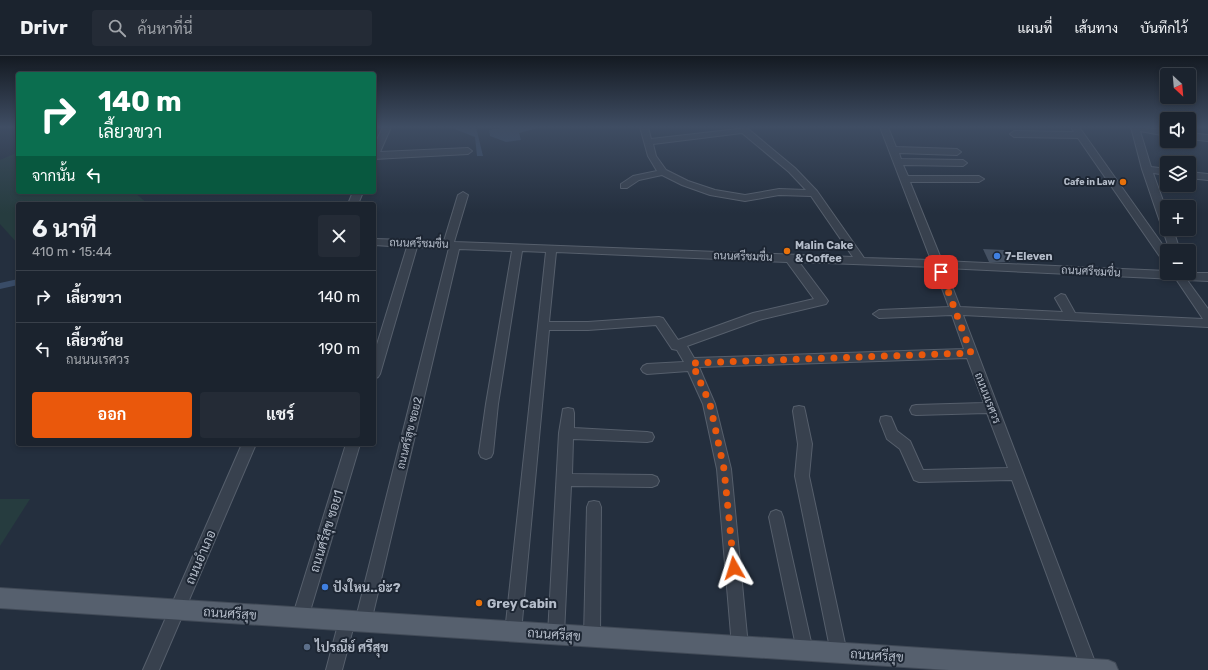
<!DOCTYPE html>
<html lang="th">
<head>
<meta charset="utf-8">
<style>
  :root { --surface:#1b232e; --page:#242b36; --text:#f1f3f6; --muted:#a0a4aa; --line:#39404a; --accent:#ea580c }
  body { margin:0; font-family:Rubik,Sarabun,sans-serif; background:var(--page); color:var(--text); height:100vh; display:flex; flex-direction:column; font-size:15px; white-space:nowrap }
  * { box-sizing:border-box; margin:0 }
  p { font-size:13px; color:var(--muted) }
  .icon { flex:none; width:22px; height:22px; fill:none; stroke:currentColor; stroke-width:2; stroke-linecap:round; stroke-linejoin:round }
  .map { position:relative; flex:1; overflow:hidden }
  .side { position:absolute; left:16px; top:146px; width:360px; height:244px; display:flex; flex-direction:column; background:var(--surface); border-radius:4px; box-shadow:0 2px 6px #0003,0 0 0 1px var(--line) }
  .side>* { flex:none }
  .hud { position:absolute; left:16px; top:16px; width:360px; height:122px; border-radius:4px; box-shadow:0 2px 6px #0003,0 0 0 1px var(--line); background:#0b6e4f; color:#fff; overflow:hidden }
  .needle { width:26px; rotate:154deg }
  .tools { position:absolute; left:1160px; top:12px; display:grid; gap:8px }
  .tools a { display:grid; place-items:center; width:36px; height:36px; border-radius:4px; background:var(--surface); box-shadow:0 2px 6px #0003,0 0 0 1px var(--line); font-size:20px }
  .pin { position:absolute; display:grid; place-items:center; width:34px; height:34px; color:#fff; margin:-17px; border-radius:8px; box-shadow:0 2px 6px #0006 }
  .me { position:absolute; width:44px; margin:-22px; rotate:354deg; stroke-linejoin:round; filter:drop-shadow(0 0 3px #0008) }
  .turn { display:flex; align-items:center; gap:14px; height:84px; padding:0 16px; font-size:18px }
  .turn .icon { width:52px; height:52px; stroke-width:2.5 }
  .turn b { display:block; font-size:28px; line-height:34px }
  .then { display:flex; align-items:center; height:38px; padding:0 16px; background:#0003; gap:8px; font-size:15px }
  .round { display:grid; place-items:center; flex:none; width:42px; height:42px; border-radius:4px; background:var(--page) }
  .head { display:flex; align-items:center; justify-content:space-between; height:68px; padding:0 16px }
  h1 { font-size:24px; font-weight:700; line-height:30px }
  .button { display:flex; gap:8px; margin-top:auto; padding:8px 16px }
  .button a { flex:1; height:46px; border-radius:4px; background:var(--accent); color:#fff; font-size:16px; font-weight:700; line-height:46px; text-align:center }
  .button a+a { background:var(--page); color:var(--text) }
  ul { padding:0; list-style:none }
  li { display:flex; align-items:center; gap:12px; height:52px; padding:0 16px; border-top:1px solid var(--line) }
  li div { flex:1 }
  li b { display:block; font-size:15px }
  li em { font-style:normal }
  header { display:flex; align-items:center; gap:24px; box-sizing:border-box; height:56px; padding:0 20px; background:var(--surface); border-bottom:1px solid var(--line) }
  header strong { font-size:19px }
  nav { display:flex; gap:22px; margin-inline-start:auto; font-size:14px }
  .search { width:280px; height:36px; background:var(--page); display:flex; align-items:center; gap:10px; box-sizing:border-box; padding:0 14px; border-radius:4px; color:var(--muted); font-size:15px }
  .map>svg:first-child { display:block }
  .green { fill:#263c3f }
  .water { fill:#394c67 }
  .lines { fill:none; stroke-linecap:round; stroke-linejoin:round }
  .canal { fill:#394c67; fill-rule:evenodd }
  .building { fill:#455162 }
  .minor-casing { stroke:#565f6c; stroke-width:2 }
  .major-casing { stroke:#414a57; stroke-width:2 }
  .minor { fill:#38414e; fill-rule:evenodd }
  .major { fill:#56606e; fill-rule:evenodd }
  .route { stroke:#ea580c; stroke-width:7; stroke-dasharray:0 12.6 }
  .food-dot { fill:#e8710a; stroke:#1d2633; stroke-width:1.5 }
  .shop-dot { fill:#3f7fe0; stroke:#1d2633; stroke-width:1.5 }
  .service-dot { fill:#5c6f8a; stroke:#1d2633; stroke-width:1.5 }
  .labels { text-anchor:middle; stroke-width:4; stroke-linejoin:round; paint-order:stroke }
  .far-poi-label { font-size:9px; font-weight:bold; fill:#b4bcc9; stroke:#1d2633; text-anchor:end }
  .street-label { font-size:11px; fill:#b4bcc9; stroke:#1d2633 }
  .poi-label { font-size:11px; font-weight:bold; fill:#b4bcc9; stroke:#1d2633; text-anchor:start }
  .near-street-label { font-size:13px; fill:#b4bcc9; stroke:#1d2633 }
  .near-poi-label { font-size:13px; font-weight:bold; fill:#b4bcc9; stroke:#1d2633; text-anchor:start }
</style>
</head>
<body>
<header>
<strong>Drivr</strong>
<div class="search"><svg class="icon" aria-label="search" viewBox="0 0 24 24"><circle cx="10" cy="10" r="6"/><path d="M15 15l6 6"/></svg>ค้นหาที่นี่</div>
<nav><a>แผนที่</a><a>เส้นทาง</a><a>บันทึกไว้</a></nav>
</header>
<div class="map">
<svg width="1208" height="614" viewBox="0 0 1208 614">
  <rect width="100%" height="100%" fill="#242f3e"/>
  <g class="green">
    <polygon points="18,96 18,136 134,136 148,148 18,148 18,188 0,168 0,104"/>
    <polygon points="0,443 30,443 0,490"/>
  </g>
  <g class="water">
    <polygon points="449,71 476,71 483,100 477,100 475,81"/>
    <polygon points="505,71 542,71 519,77 521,84 506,86 490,80 489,74"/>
  </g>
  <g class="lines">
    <polygon class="canal" points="18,223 18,229 0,233 0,227"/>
  </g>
  <polygon class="building" points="983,193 1004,194 1010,206 989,206"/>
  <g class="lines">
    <g class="minor-casing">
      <g id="minor">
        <polygon points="383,71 391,71 380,96 468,92 472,95 468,98 374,103 374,90"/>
        <path d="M 640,71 L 648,71 L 651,83 L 747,72 L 795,112 L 817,135 L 864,202 L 931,204 L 880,71 L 888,71 L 896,91 L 957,93 L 961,96 L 957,99 L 899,97 L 901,103 L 963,104 L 967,107 L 963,110 L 903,109 L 908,120 L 979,120 L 984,123 L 979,126 L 910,126 L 942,205 L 1167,215 L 1167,217 L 1208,217 L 1208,225 L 1187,224 L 1208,253 L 1208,271 L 963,259 L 1098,614 L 1082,614 L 1012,424 L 919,426 L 914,424 L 900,393 L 887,383 L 880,365 L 881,361 L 886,360 L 891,361 L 897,375 L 910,385 L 923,414 L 1008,412 L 987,357 L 916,359 L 912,358 L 910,354 L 912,350 L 916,349 L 984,347 L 967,302 L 699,311 L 715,348 L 731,413 L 748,590 L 746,596 L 740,598 L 734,596 L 732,590 L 717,413 L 703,348 L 688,315 L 647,318 L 643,316 L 641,313 L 643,310 L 647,308 L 684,306 L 677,294 L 672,293 L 656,269 L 588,274 L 549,274 L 521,576 L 519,582 L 513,584 L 507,582 L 505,576 L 546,196 L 522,195 L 498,348 L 493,397 L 491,401 L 486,403 L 481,401 L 479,397 L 486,348 L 512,195 L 459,193 L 371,566 L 369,572 L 363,574 L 357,572 L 355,566 L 449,192 L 417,191 L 380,318 L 378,321 L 374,323 L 374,298 L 407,191 L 374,189 L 374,183 L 444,185 L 458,139 L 463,136 L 468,139 L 454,186 L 853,201 L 811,140 L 779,139 L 745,145 L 710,139 L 682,129 L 662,119 L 639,124 L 627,132 L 621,132 L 621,128 L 633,120 L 657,115 L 648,100 ZM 742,77 L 789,116 L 806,134 L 779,133 L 745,139 L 715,134 L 688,125 L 666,114 L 656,100 L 653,88 ZM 556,196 L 787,206 L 814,243 L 753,257 L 678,284 L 663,262 L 659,261 L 588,266 L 549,266 ZM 799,206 L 934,211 L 949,251 L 879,254 L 873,258 L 879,262 L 952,259 L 964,293 L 694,302 L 687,290 L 759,264 L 826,248 L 828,245 L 826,242 ZM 945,212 L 1176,223 L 1203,263 L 1075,257 L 1065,239 L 1061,238 L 1055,242 L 1063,256 L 960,251 Z"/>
        <polygon points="1071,71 1079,71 1167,195 1167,206 1163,205 1078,82 1014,81 1010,78 1014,75 1074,76"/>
        <polygon points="1131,71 1167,74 1167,80 1140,75 1151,111 1167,113 1167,119 1153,117 1167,156 1167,173 1173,173 1180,195 1170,195 1142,113"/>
        <polygon points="1189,77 1208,79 1208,85 1189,83"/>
        <polygon points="1189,116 1208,118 1208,124 1189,122"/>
        <polygon points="353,136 363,136 358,148 348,148"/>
        <polygon points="799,350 804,351 805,355 812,388 809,420 847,597 845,603 839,605 833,603 831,597 795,420 798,388 793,355 794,351"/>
        <polygon points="568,352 573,353 574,357 574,372 647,376 652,377 654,381 652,385 647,386 573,383 572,418 652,419 657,421 659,425 657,429 652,431 571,430 564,578 562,584 556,586 550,584 548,578 559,377 563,353"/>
        <polygon points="242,388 256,388 159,614 143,614"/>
        <polygon points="346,388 360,388 308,562 306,568 300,570 294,568 292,562"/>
        <polygon points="594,445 599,446 601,451 600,581 598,587 592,589 586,587 584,581 587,451 589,446"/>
        <polygon points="776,454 781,456 783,461 813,595 811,601 805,603 799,601 797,595 769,461 771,456"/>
        <polygon points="347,557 353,559 355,565 342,614 326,614 339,565 341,559"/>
      </g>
    </g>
    <g class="major-casing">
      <polygon id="major" points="0,532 1108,604 1115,607 1118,614 949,614 0,552"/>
    </g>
    <use href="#minor" class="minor"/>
    <use href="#major" class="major"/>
  </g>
  <linearGradient id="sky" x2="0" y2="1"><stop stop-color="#141a22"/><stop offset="0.45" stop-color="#3f4d63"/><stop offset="1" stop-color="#3f4d63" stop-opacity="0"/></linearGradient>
  <rect width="1208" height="157" fill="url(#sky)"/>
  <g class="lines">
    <polyline class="route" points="734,512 724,413 710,348 692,307 971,297 941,216"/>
  </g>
  <g class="food-dot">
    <circle cx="1123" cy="126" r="4"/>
    <circle cx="787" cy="195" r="4"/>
    <circle cx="479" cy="547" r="4"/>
  </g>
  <g class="shop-dot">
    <circle cx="997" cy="200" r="4"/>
    <circle cx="325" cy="531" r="4"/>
  </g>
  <circle class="service-dot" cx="307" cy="591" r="4"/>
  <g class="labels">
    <g class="far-poi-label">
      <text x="1115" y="129">Cafe in Law</text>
    </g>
    <g class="street-label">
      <text transform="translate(419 187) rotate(2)" y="4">ถนนศรีชมชื่น</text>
      <text transform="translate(743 200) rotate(2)" y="4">ถนนศรีชมชื่น</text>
      <text transform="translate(1091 215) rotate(3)" y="4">ถนนศรีชมชื่น</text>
      <text transform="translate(988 342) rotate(69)" y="4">ถนนนเรศวร</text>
      <text transform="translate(409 377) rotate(-76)" y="4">ถนนศรีสุข ซอย2</text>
    </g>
    <g class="poi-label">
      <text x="795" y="193">Malin Cake<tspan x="795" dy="13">&amp; Coffee</tspan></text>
      <text x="1005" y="204">7-Eleven</text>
    </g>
    <g class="near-street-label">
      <text transform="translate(326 475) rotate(-73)" y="5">ถนนศรีสุข ซอย1</text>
      <text transform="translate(200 501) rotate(-67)" y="5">ถนนอำเภอ</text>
      <text transform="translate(230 557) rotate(4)" y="5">ถนนศรีสุข</text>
      <text transform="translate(554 578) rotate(4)" y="5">ถนนศรีสุข</text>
      <text transform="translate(877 599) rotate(4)" y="5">ถนนศรีสุข</text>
    </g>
    <g class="near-poi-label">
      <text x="333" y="536">ปังใหน..อ่ะ?</text>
      <text x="487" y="552">Grey Cabin</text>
      <text x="315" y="596">ไปรณีย์ ศรีสุข</text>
    </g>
  </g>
</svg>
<div class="tools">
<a><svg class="needle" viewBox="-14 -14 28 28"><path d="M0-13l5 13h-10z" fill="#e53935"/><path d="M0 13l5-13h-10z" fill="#a0a4aa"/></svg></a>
<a><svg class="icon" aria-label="sound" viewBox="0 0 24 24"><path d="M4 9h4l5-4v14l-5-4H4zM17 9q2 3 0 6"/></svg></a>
<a><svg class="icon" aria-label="layers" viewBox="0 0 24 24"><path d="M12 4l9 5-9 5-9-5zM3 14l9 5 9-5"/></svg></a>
<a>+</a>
<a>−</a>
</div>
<div class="pin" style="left:941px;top:216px;background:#d93025"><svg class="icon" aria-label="arrive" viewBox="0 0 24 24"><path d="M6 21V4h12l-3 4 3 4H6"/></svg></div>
<svg class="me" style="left:734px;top:512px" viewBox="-20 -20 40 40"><path d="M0-17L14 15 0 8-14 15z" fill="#ea580c" stroke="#fff" stroke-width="4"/></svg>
<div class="hud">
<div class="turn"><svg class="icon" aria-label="right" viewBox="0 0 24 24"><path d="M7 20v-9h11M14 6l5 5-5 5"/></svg><div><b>140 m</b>เลี้ยวขวา</div></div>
<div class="then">จากนั้น<svg class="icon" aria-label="left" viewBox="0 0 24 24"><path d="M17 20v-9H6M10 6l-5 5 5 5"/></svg></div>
</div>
<section class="side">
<div class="head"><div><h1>6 นาที</h1><p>410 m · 15:44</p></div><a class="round"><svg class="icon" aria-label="close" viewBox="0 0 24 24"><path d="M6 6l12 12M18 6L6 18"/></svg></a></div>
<ul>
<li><svg class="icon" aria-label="right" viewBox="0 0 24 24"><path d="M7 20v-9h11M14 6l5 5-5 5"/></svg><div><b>เลี้ยวขวา</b></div><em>140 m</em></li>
<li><svg class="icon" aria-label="left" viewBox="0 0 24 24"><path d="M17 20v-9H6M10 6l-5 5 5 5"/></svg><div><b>เลี้ยวซ้าย</b><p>ถนนนเรศวร</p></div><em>190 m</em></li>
</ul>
<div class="button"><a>ออก</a><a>แชร์</a></div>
</section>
</div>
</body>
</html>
